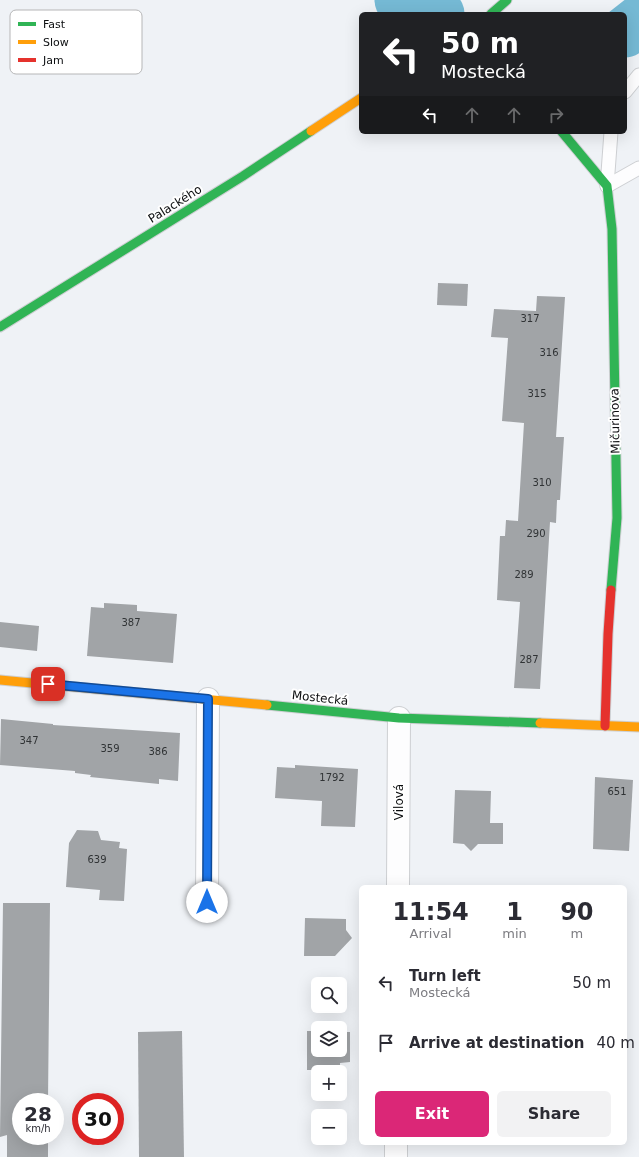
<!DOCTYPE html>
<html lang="en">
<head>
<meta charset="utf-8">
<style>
  :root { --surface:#fff; --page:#f2f2f3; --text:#2b2b33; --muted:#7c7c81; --accent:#db2777 }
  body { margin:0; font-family:"DejaVu Sans",sans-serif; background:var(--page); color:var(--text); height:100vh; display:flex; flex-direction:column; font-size:15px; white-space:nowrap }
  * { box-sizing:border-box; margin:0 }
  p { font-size:13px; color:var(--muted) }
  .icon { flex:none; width:22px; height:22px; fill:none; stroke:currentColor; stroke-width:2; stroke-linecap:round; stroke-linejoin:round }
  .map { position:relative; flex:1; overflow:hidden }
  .sheet { position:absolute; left:359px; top:885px; width:268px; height:260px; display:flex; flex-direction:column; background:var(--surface); border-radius:6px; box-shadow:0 4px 16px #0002 }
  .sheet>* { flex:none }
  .top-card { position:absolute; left:359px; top:12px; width:268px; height:122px; border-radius:6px; box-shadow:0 4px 16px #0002; background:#202124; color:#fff; overflow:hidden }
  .controls { position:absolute; left:311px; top:977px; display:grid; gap:8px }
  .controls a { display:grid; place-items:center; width:36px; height:36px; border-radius:6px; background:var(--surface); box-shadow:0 4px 16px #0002; font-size:20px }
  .speed { position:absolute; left:12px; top:1093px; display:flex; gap:8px; font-size:20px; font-weight:700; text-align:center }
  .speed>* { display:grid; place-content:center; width:52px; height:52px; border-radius:50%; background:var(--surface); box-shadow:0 4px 16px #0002; line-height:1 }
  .speed small { font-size:10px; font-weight:400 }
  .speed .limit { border:6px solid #d22; background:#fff; color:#111 }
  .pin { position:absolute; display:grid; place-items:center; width:34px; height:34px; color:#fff; margin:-17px; border-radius:8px; box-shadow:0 2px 6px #0006 }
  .me { position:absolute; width:44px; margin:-22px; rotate:0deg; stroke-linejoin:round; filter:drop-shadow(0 0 3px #0008) }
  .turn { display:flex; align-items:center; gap:14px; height:84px; padding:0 16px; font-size:18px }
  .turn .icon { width:52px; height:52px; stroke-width:2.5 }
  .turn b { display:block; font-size:28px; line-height:34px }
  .lanes { display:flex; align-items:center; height:38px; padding:0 16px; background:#0003; justify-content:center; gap:20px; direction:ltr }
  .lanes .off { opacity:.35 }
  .eta { display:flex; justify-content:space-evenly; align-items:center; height:68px; text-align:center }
  .eta b { font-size:24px; font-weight:700; line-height:28px }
  .action { display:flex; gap:8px; margin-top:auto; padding:8px 16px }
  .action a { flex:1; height:46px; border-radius:6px; background:var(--accent); color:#fff; font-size:16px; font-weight:700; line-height:46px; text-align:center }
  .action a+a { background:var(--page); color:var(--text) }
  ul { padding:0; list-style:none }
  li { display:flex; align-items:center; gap:12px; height:60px; padding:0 16px }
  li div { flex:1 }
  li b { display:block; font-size:15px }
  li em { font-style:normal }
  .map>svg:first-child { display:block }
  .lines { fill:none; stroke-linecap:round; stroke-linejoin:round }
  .river { stroke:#75b9d4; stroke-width:51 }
  .building { fill:#a1a4a7 }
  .lane-casing { stroke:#cdcfd2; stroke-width:15 }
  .street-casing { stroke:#cdcfd2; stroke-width:24 }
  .fast-casing { stroke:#cdcfd2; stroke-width:11 }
  .slow-casing { stroke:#cdcfd2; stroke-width:11 }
  .jam-casing { stroke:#cdcfd2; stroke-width:11 }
  .lane { stroke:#fdfdfe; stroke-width:13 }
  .street { stroke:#fdfdfe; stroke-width:22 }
  .fast { stroke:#30b455; stroke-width:9 }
  .slow { stroke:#ff9f0a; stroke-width:9 }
  .jam { stroke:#e5322d; stroke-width:9 }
  .route-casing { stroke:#114b97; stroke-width:10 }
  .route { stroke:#1a73e8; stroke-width:7 }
  .labels { text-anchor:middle; stroke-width:4; stroke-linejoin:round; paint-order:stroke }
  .number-label { font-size:10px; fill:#303335 }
  .street-label { font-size:12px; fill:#0b0d0f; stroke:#fff }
  .key { fill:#fff; stroke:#b6b6b7; stroke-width:1 }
  .key-label { font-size:11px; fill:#0b0d0f }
</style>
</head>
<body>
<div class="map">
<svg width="639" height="1157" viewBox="0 0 639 1157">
  <rect width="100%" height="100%" fill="#eff2f6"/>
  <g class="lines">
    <g class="river">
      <polyline points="400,0 439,14"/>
      <polyline points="625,32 639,21"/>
    </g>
  </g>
  <g class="building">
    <polygon points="438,283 468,284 467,306 437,305"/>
    <polygon points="537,296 565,297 556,437 564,437 560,500 557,500 556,523 550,522 540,689 514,688 520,602 497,600 500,536 505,536 506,520 518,521 524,423 502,421 508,338 491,337 494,309 536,311"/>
    <polygon points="104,603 137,605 137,611 177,614 173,663 87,656 91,607 104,608"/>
    <polygon points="0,622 39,626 37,651 0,647"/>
    <polygon points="1,719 53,724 53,725 180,733 178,781 159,779 159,784 90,777 91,775 75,773 75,771 0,765"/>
    <polygon points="295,765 358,769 355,827 321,826 322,801 275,798 277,767 295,768"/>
    <polygon points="595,777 633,780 629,851 593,849"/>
    <polygon points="455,790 491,791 490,823 503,823 503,844 478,844 471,851 464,844 453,843"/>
    <polygon points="77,830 98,831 101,840 120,842 119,848 127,849 124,901 99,900 100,890 66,887 69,843"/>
    <polygon points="3,903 50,903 48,1102 21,1102 21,1136 48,1136 48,1157 7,1157 7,1135 0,1137"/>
    <polygon points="305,918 346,919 346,930 352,938 335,956 304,956"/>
    <polygon points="182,1031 184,1157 139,1157 138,1032"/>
    <polygon points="307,1031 318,1031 318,1050 340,1050 340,1032 350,1032 350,1062 340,1063 340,1070 307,1070"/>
  </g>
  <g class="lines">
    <g class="lane-casing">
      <g id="lane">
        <polyline points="625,92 639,75"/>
        <polyline points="607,186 611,132"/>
        <polyline points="607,186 639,168"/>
      </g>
    </g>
    <g class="street-casing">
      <g id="street">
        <polyline points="398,887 399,718"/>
        <polyline points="207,902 208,699"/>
        <polyline points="396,1157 396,1143"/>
      </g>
    </g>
    <g class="fast-casing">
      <g id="fast">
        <polyline points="491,14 507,0"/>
        <polyline points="562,132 607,186 612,229 617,518 611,590"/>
        <polyline points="0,327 243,176 311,131"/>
        <polyline points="267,705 399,718 540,723"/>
      </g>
    </g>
    <g class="slow-casing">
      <g id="slow">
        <polyline points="311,131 361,98"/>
        <polyline points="0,680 267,705"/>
        <polyline points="540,723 639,727"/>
      </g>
    </g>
    <g class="jam-casing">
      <polyline id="jam" points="605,726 608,634 611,590"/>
    </g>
    <use href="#lane" class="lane"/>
    <use href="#street" class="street"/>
    <use href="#fast" class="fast"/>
    <use href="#slow" class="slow"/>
    <use href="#jam" class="jam"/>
  </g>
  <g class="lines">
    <g class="route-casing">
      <polyline id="route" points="48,684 208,699 207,902"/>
    </g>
    <use href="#route" class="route"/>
  </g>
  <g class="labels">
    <g class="number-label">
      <text x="530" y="322">317</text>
      <text x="549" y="356">316</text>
      <text x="537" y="397">315</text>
      <text x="542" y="486">310</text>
      <text x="536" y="537">290</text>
      <text x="524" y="578">289</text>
      <text x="131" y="626">387</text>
      <text x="529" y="663">287</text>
      <text x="29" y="744">347</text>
      <text x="110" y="752">359</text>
      <text x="158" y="755">386</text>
      <text x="332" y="781">1792</text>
      <text x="617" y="795">651</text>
      <text x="97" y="863">639</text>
    </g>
    <g class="street-label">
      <text transform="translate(175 204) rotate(-32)" y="4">Palackého</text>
      <text transform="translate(615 421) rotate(-91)" y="4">Mičurinova</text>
      <text transform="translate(320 698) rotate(6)" y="4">Mostecká</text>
      <text transform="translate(399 802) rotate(-90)" y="4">Vilová</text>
    </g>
  </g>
  <rect x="10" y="10" width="132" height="64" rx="6" class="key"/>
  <rect x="18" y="22" width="18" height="4" fill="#30b455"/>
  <rect x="18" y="40" width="18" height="4" fill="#ff9f0a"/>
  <rect x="18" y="58" width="18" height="4" fill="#e5322d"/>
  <g class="key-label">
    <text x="43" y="28">Fast</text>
    <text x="43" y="46">Slow</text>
    <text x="43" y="64">Jam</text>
  </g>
</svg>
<div class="controls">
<a><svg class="icon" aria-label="search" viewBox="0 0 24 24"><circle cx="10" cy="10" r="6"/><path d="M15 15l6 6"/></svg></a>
<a><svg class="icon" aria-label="layers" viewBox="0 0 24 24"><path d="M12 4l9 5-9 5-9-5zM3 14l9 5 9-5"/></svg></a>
<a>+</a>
<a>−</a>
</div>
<div class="speed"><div>28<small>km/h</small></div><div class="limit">30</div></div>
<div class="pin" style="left:48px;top:684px;background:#d93025"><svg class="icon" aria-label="arrive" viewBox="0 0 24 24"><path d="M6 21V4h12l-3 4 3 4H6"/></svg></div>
<svg class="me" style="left:207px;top:902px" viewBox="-20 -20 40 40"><circle r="19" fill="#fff"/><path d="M0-13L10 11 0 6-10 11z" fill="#1a73e8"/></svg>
<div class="top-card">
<div class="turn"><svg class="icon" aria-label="left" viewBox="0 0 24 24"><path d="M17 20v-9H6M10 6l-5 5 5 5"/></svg><div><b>50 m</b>Mostecká</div></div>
<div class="lanes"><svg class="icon" aria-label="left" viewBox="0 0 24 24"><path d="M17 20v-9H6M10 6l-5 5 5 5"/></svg><svg class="icon off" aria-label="ahead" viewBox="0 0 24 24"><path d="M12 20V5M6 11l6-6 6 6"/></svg><svg class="icon off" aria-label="ahead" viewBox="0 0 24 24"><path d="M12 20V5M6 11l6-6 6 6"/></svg><svg class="icon off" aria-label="right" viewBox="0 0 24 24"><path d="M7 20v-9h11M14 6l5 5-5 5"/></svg></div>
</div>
<section class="sheet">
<div class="eta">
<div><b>11:54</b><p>Arrival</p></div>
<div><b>1</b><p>min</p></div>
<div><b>90</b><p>m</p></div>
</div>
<ul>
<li><svg class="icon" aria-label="left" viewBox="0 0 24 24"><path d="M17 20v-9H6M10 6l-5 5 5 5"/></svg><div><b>Turn left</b><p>Mostecká</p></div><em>50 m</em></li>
<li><svg class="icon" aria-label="arrive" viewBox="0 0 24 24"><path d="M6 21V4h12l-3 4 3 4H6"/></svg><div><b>Arrive at destination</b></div><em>40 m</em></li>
</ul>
<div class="action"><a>Exit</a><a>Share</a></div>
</section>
</div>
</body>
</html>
